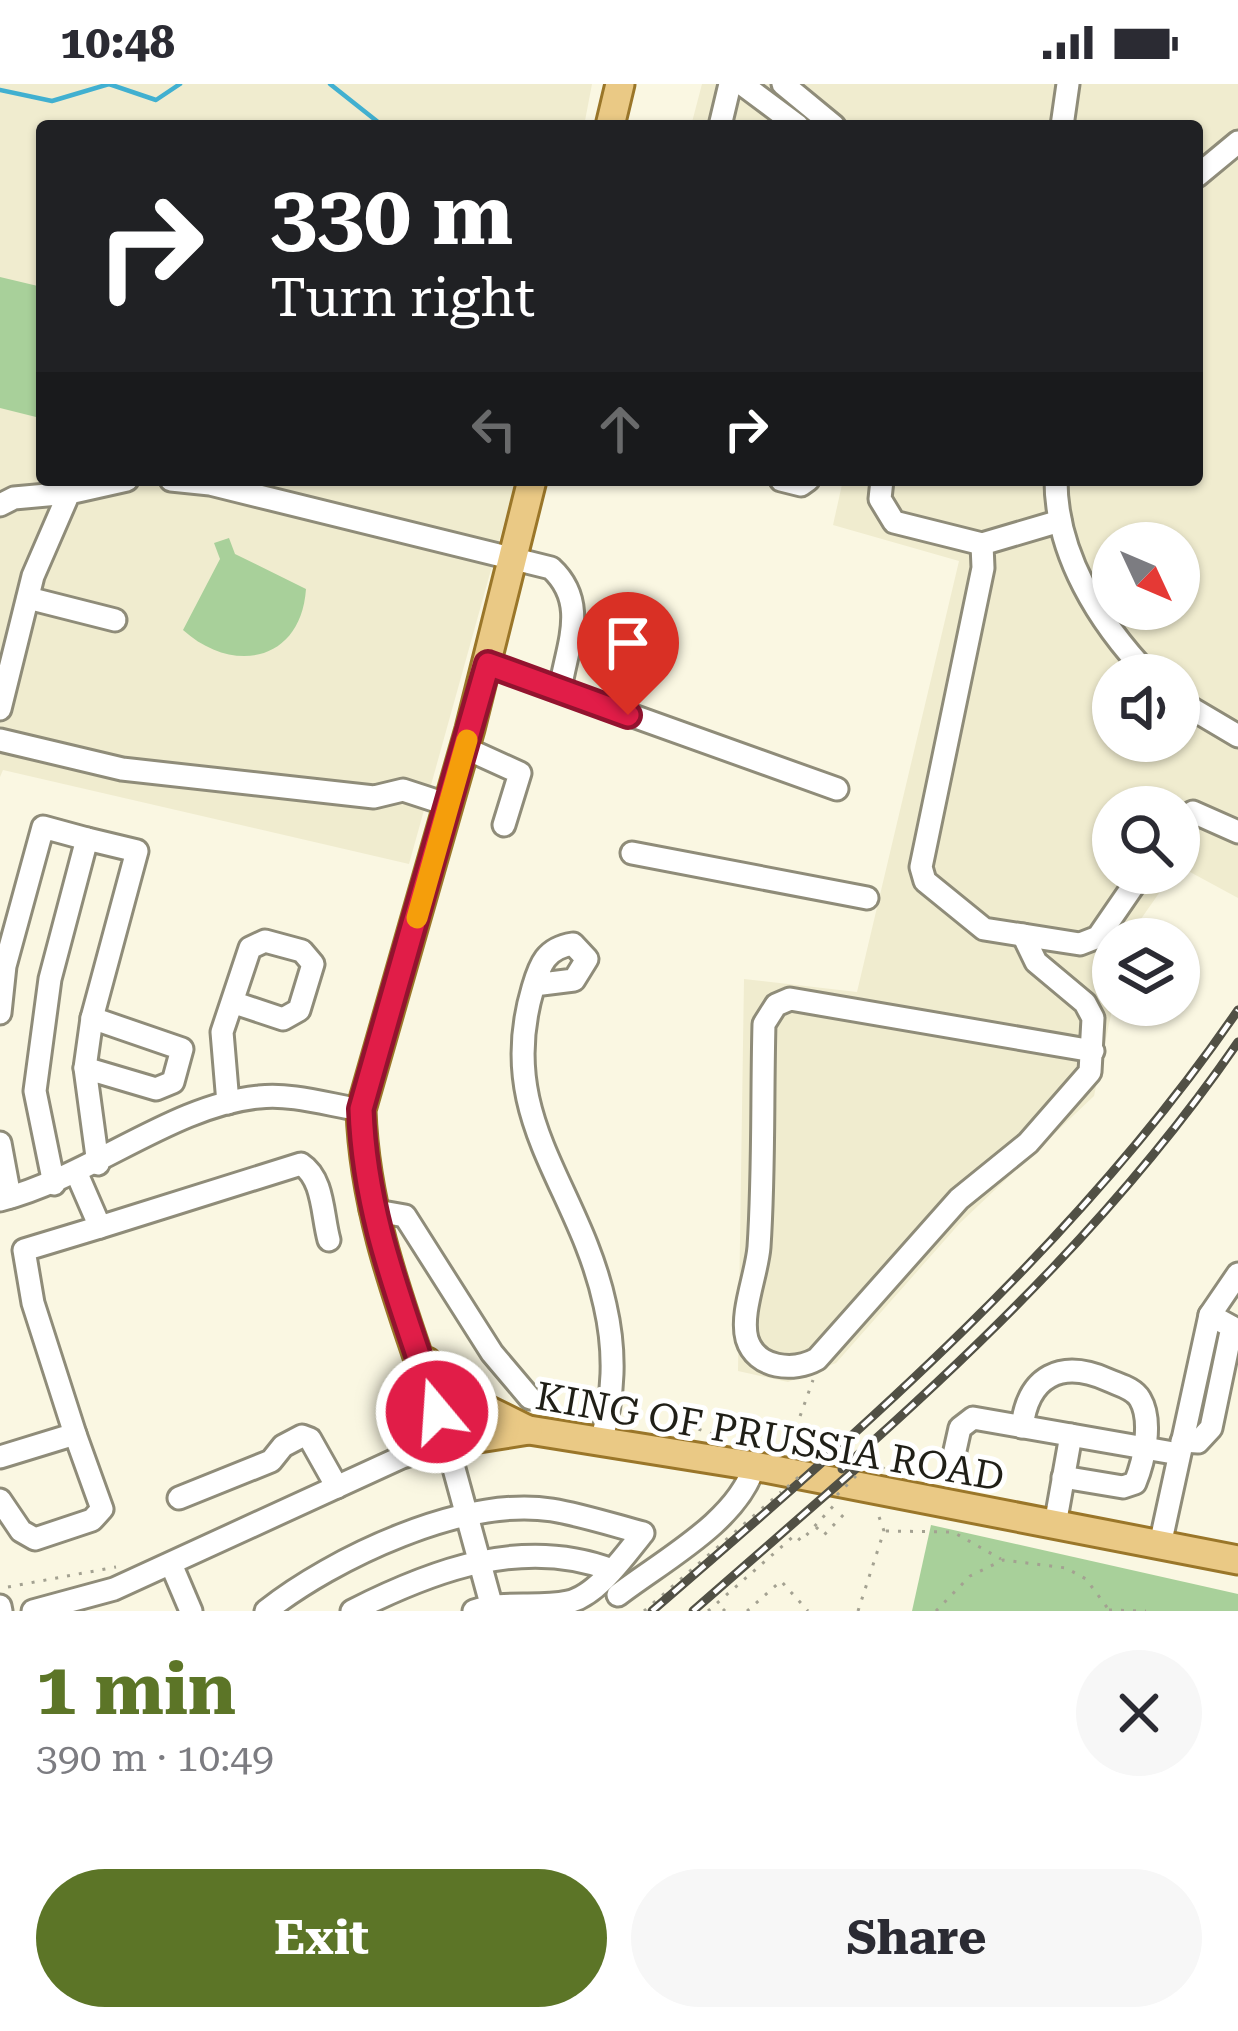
<!DOCTYPE html>
<html lang="en">
<head>
<meta charset="utf-8">
<style>
  :root { --surface:#fff; --page:#f7f7f7; --text:#2b2b33; --muted:#7c7c81; --accent:#5c7527 }
  body { margin:0; font-family:"Roboto Serif",serif; background:var(--page); color:var(--text); height:100vh; display:flex; flex-direction:column; font-size:45px; white-space:nowrap }
  * { box-sizing:border-box; margin:0 }
  p { font-size:39px; color:var(--muted) }
  .icon { flex:none; width:66px; height:66px; fill:none; stroke:currentColor; stroke-width:2; stroke-linecap:round; stroke-linejoin:round }
  .map { position:relative; height:1527px; overflow:hidden }
  .panel { display:flex; flex-direction:column; background:var(--surface); flex:1 }
  .panel>* { flex:none }
  .banner { position:absolute; left:36px; top:36px; width:1167px; height:366px; border-radius:12px; box-shadow:0 3px 9px #0004; background:#202124; color:#fff; overflow:hidden }
  .needle { width:78px; rotate:134deg }
  .buttons { position:absolute; left:1092px; top:438px; display:grid; gap:24px }
  .buttons a { display:grid; place-items:center; width:108px; height:108px; border-radius:50%; background:var(--surface); box-shadow:0 3px 9px #0004; font-size:60px }
  .pin { position:absolute; display:grid; place-items:center; width:102px; height:102px; color:#fff; margin:-123px -51px; border-radius:50% 50% 50% 0; rotate:-45deg; box-shadow:0 0 12px #0007 }
  .pin .icon { rotate:45deg }
  .me { position:absolute; width:132px; margin:-66px; rotate:342deg; stroke-linejoin:round; filter:drop-shadow(0 0 9px #0008) }
  .turn { display:flex; align-items:center; gap:42px; height:252px; padding:0 36px; font-size:54px }
  .turn .icon { width:156px; height:156px; stroke-width:2.5 }
  .turn b { display:block; font-size:84px; line-height:102px }
  .lanes { display:flex; align-items:center; height:114px; padding:0 36px; background:#0003; justify-content:center; gap:60px; direction:ltr }
  .lanes .off { opacity:.35 }
  .round { display:grid; place-items:center; flex:none; width:126px; height:126px; border-radius:63px; background:var(--page) }
  .summary { display:flex; align-items:center; justify-content:space-between; height:204px; padding:0 36px }
  h1 { font-size:72px; font-weight:700; line-height:90px; color:var(--accent) }
  .primary-button { display:flex; gap:24px; margin-top:auto; padding:24px 36px }
  .primary-button a { flex:1; height:138px; border-radius:72px; background:var(--accent); color:#fff; font-size:48px; font-weight:700; line-height:138px; text-align:center }
  .primary-button a+a { background:var(--page); color:var(--text) }
  .status { display:flex; justify-content:space-between; align-items:center; height:84px; padding:0 60px; background:var(--surface); direction:ltr }
  .status svg { height:33px; fill:currentColor }
  .map>svg:first-child { display:block }
  .built { fill:#f0eccf; fill-rule:evenodd }
  .green { fill:#a8d09a }
  .lines { fill:none; stroke-linecap:round; stroke-linejoin:round }
  .stream { stroke:#41b0d0; stroke-width:4.5 }
  .minor-casing { stroke:#8f8c79; stroke-width:27 }
  .major-casing { stroke:#9a7629; stroke-width:33 }
  .path { stroke:#a3a191; stroke-width:3; stroke-dasharray:3 9; stroke-linecap:butt }
  .minor { stroke:#fff; stroke-width:21 }
  .major { stroke:#eac985; stroke-width:27 }
  .rail-casing { stroke:#515045; stroke-width:9 }
  .rail { stroke:#fff; stroke-width:4.5; stroke-dasharray:14; stroke-linecap:butt }
  .path-bridge { stroke:#a3a191; stroke-width:3; stroke-dasharray:3 9; stroke-linecap:butt }
  .route-casing { stroke:#92132f; stroke-width:30 }
  .route { stroke:#e11d48; stroke-width:21 }
  .slow { stroke:#f59e0b; stroke-width:21 }
  .labels { text-anchor:middle; stroke-width:10; stroke-linejoin:round; paint-order:stroke }
  .street-label { font-size:39px; fill:#201f17; stroke:#fff }
</style>
</head>
<body>
<div class="status"><b>10:48</b><svg viewBox="0 0 49 12"><path d="M0 12V9h3v3zM5 12V6h3v6zM10 12V3h3v9zM15 12V0h3v12zM26 1h20v11H26zM47 4h2v5h-2z"/></svg></div>
<div class="map">
<svg width="1238" height="1527" viewBox="0 0 1238 1527">
  <rect width="100%" height="100%" fill="#faf7e2"/>
  <g class="built">
    <polygon points="0,0 592,0 584,42 42,42 42,396 516,396 409,780 3,686 0,693"/>
    <path d="M 702,0 L 1238,0 L 1238,814 L 1179,782 L 1179,723 L 1113,723 L 1113,789 L 1173,789 L 1127,855 L 1113,855 L 1113,921 L 1094,1012 L 960,1139 L 836,1279 L 788,1298 L 738,1287 L 744,895 L 857,908 L 959,477 L 833,441 L 843,396 L 1197,396 L 1197,42 L 691,42 ZM 1113,459 L 1179,459 L 1179,525 L 1113,525 ZM 1113,591 L 1179,591 L 1179,657 L 1113,657 Z"/>
  </g>
  <g class="green">
    <polygon points="0,193 42,203 42,308 36,333 0,324"/>
    <path d="M 229,454 L 235,470 L 306,505 C 301,578 233,591 183,546 L 220,475 L 214,459 Z"/>
    <polygon points="931,1441 1238,1510 1238,1527 912,1527"/>
  </g>
  <g class="lines">
    <g class="stream">
      <polyline points="109,0 156,16 180,0"/>
      <polyline points="330,0 383,42"/>
      <polyline points="0,6 52,17 109,0"/>
    </g>
    <g class="minor-casing">
      <g id="minor">
        <polyline points="742,0 798,42"/>
        <polyline points="783,0 834,42"/>
        <polyline points="720,42 730,0"/>
        <polyline points="1062,42 1068,0"/>
        <polyline points="1197,92 1238,58"/>
        <path d="M 171,396 L 210,400 L 551,484 C 589,519 567,561 560,606"/>
        <polyline points="781,396 801,401 808,396"/>
        <polyline points="882,396 880,415 894,438 982,460"/>
        <path d="M 1056,396 C 1056,470 1099,539 1149,591"/>
        <polyline points="0,421 14,414 69,409"/>
        <polyline points="1060,437 982,460 983,484 921,783 925,797 984,845 1080,860 1098,853 1142,789"/>
        <polyline points="28,514 115,536"/>
        <polyline points="488,580 837,705"/>
        <polyline points="1179,617 1238,652"/>
        <polyline points="0,625 33,492 69,409 127,396"/>
        <polyline points="0,656 122,685 374,713 403,706 449,721"/>
        <polyline points="465,664 520,689 504,741"/>
        <polyline points="1179,736 1193,728 1238,748"/>
        <polyline points="632,769 867,814"/>
        <path d="M 1023,851 L 1036,878 L 1085,919 L 1093,934 L 1090,988 L 1028,1059 L 959,1115 L 817,1275 C 794,1288 756,1285 747,1255 C 740,1229 757,1190 759,1163 C 764,1089 762,1015 764,940 L 776,921 L 790,915 L 1093,967"/>
        <path d="M 534,901 L 574,896 L 587,875 L 573,860 C 546,864 540,880 533,904 C 494,1035 579,1100 605,1221 C 616,1269 614,1311 601,1358"/>
        <polyline points="0,929 5,882 43,743 87,755"/>
        <polyline points="92,934 182,965 173,998 156,1005 85,984 98,1080"/>
        <polyline points="228,1019 222,948 250,864 265,857 302,867 313,880 299,926 283,935 232,918"/>
        <polyline points="0,1059 10,1113"/>
        <polyline points="54,1100 35,1007 50,895 87,755 137,767 92,934 85,984"/>
        <path d="M 0,1116 C 90,1093 173,1021 259,1013 C 291,1009 329,1021 361,1026"/>
        <polyline points="371,1126 405,1132 492,1269 530,1314"/>
        <path d="M 100,1143 L 301,1080 C 324,1095 322,1131 329,1156"/>
        <path d="M 1022,1343 C 1028,1292 1061,1275 1108,1296 C 1119,1301 1134,1304 1140,1315 C 1153,1337 1144,1377 1135,1399 L 1123,1403 L 1063,1393"/>
        <polyline points="1182,1357 1198,1358 1211,1344 1232,1243 1210,1231"/>
        <polyline points="0,1373 75,1350 33,1219 24,1166 100,1143 77,1090"/>
        <polyline points="952,1380 960,1344 973,1334 1179,1370"/>
        <polyline points="179,1414 271,1377 283,1362 302,1352 310,1355 337,1403"/>
        <polyline points="0,1416 21,1447 35,1455 92,1436 102,1425 75,1350"/>
        <polyline points="1055,1441 1071,1351"/>
        <polyline points="1160,1461 1210,1231 1238,1190"/>
        <polyline points="171,1480 191,1527"/>
        <path d="M 618,1511 C 662,1477 738,1437 754,1382"/>
        <polyline points="0,1522 1,1527"/>
        <polyline points="33,1527 114,1505 402,1373 447,1359 493,1527"/>
        <path d="M 266,1527 C 333,1474 464,1412 552,1426 C 582,1431 613,1441 643,1449 C 625,1471 597,1512 568,1518 C 536,1525 505,1516 474,1527"/>
        <path d="M 352,1527 C 433,1486 523,1452 612,1486"/>
      </g>
    </g>
    <g class="major-casing">
      <g id="major">
        <polyline points="610,42 620,0"/>
        <path d="M 532,396 L 470,645 L 361,1026 C 365,1144 412,1248 447,1359 L 529,1346 L 754,1382 L 1238,1476"/>
        <polyline points="427,1278 465,1315 528,1346"/>
      </g>
    </g>
    <g class="path">
      <polyline points="676,1337 723,1354"/>
      <polyline points="403,1352 411,1344 418,1348"/>
      <polyline points="788,1366 813,1296"/>
      <polyline points="866,1382 875,1374 884,1385"/>
      <polyline points="816,1443 824,1451 849,1425"/>
      <polyline points="886,1447 953,1448 1001,1475"/>
      <polyline points="8,1503 116,1483"/>
      <polyline points="723,1525 725,1527"/>
      <polyline points="1109,1526 1146,1527"/>
      <polyline points="644,1527 781,1408"/>
      <polyline points="708,1527 795,1451 801,1457 837,1418"/>
      <polyline points="747,1527 781,1497 808,1527"/>
      <polyline points="858,1527 884,1447 877,1427"/>
      <polyline points="936,1527 970,1492 1003,1476 1066,1484 1086,1495 1109,1526"/>
    </g>
    <use href="#minor" class="minor"/>
    <use href="#major" class="major"/>
    <g class="rail-casing">
      <g id="rail">
        <path d="M 842,1385 C 987,1257 1128,1118 1238,958"/>
        <path d="M 652,1527 C 863,1345 1079,1158 1238,926"/>
        <polyline points="693,1527 860,1381"/>
      </g>
    </g>
    <use href="#rail" class="rail"/>
    <g class="path-bridge">
      <polyline points="787,1403 804,1388"/>
      <polyline points="837,1411 856,1392"/>
    </g>
  </g>
  <g class="lines">
    <g class="route-casing">
      <path id="route" d="M 437,1328 C 404,1224 365,1137 361,1025 L 488,580 L 628,631"/>
    </g>
    <use href="#route" class="route"/>
    <polyline class="slow" points="417,834 467,656"/>
  </g>
  <g class="labels">
    <g class="street-label">
      <text transform="translate(770 1352) rotate(10)" y="14">KING OF PRUSSIA ROAD</text>
    </g>
  </g>
</svg>
<div class="buttons">
<a><svg class="needle" viewBox="-14 -14 28 28"><path d="M0-13l5 13h-10z" fill="#e53935"/><path d="M0 13l5-13h-10z" fill="#7c7c81"/></svg></a>
<a><svg class="icon" aria-label="sound" viewBox="0 0 24 24"><path d="M4 9h4l5-4v14l-5-4H4zM17 9q2 3 0 6"/></svg></a>
<a><svg class="icon" aria-label="search" viewBox="0 0 24 24"><circle cx="10" cy="10" r="6"/><path d="M15 15l6 6"/></svg></a>
<a><svg class="icon" aria-label="layers" viewBox="0 0 24 24"><path d="M12 4l9 5-9 5-9-5zM3 14l9 5 9-5"/></svg></a>
</div>
<div class="pin" style="left:628px;top:631px;background:#d93025"><svg class="icon" aria-label="arrive" viewBox="0 0 24 24"><path d="M6 21V4h12l-3 4 3 4H6"/></svg></div>
<svg class="me" style="left:437px;top:1328px" viewBox="-20 -20 40 40"><circle r="17" fill="#e11d48" stroke="#fff" stroke-width="3"/><path d="M0-11L8 9 0 5-8 9z" fill="#fff"/></svg>
<div class="banner">
<div class="turn"><svg class="icon" aria-label="right" viewBox="0 0 24 24"><path d="M7 20v-9h11M14 6l5 5-5 5"/></svg><div><b>330 m</b>Turn right</div></div>
<div class="lanes"><svg class="icon off" aria-label="left" viewBox="0 0 24 24"><path d="M17 20v-9H6M10 6l-5 5 5 5"/></svg><svg class="icon off" aria-label="ahead" viewBox="0 0 24 24"><path d="M12 20V5M6 11l6-6 6 6"/></svg><svg class="icon" aria-label="right" viewBox="0 0 24 24"><path d="M7 20v-9h11M14 6l5 5-5 5"/></svg></div>
</div>
</div>
<section class="panel">
<div class="summary"><div><h1>1 min</h1><p>390 m · 10:49</p></div><a class="round"><svg class="icon" aria-label="close" viewBox="0 0 24 24"><path d="M6 6l12 12M18 6L6 18"/></svg></a></div>
<div class="primary-button"><a>Exit</a><a>Share</a></div>
</section>
</body>
</html>
